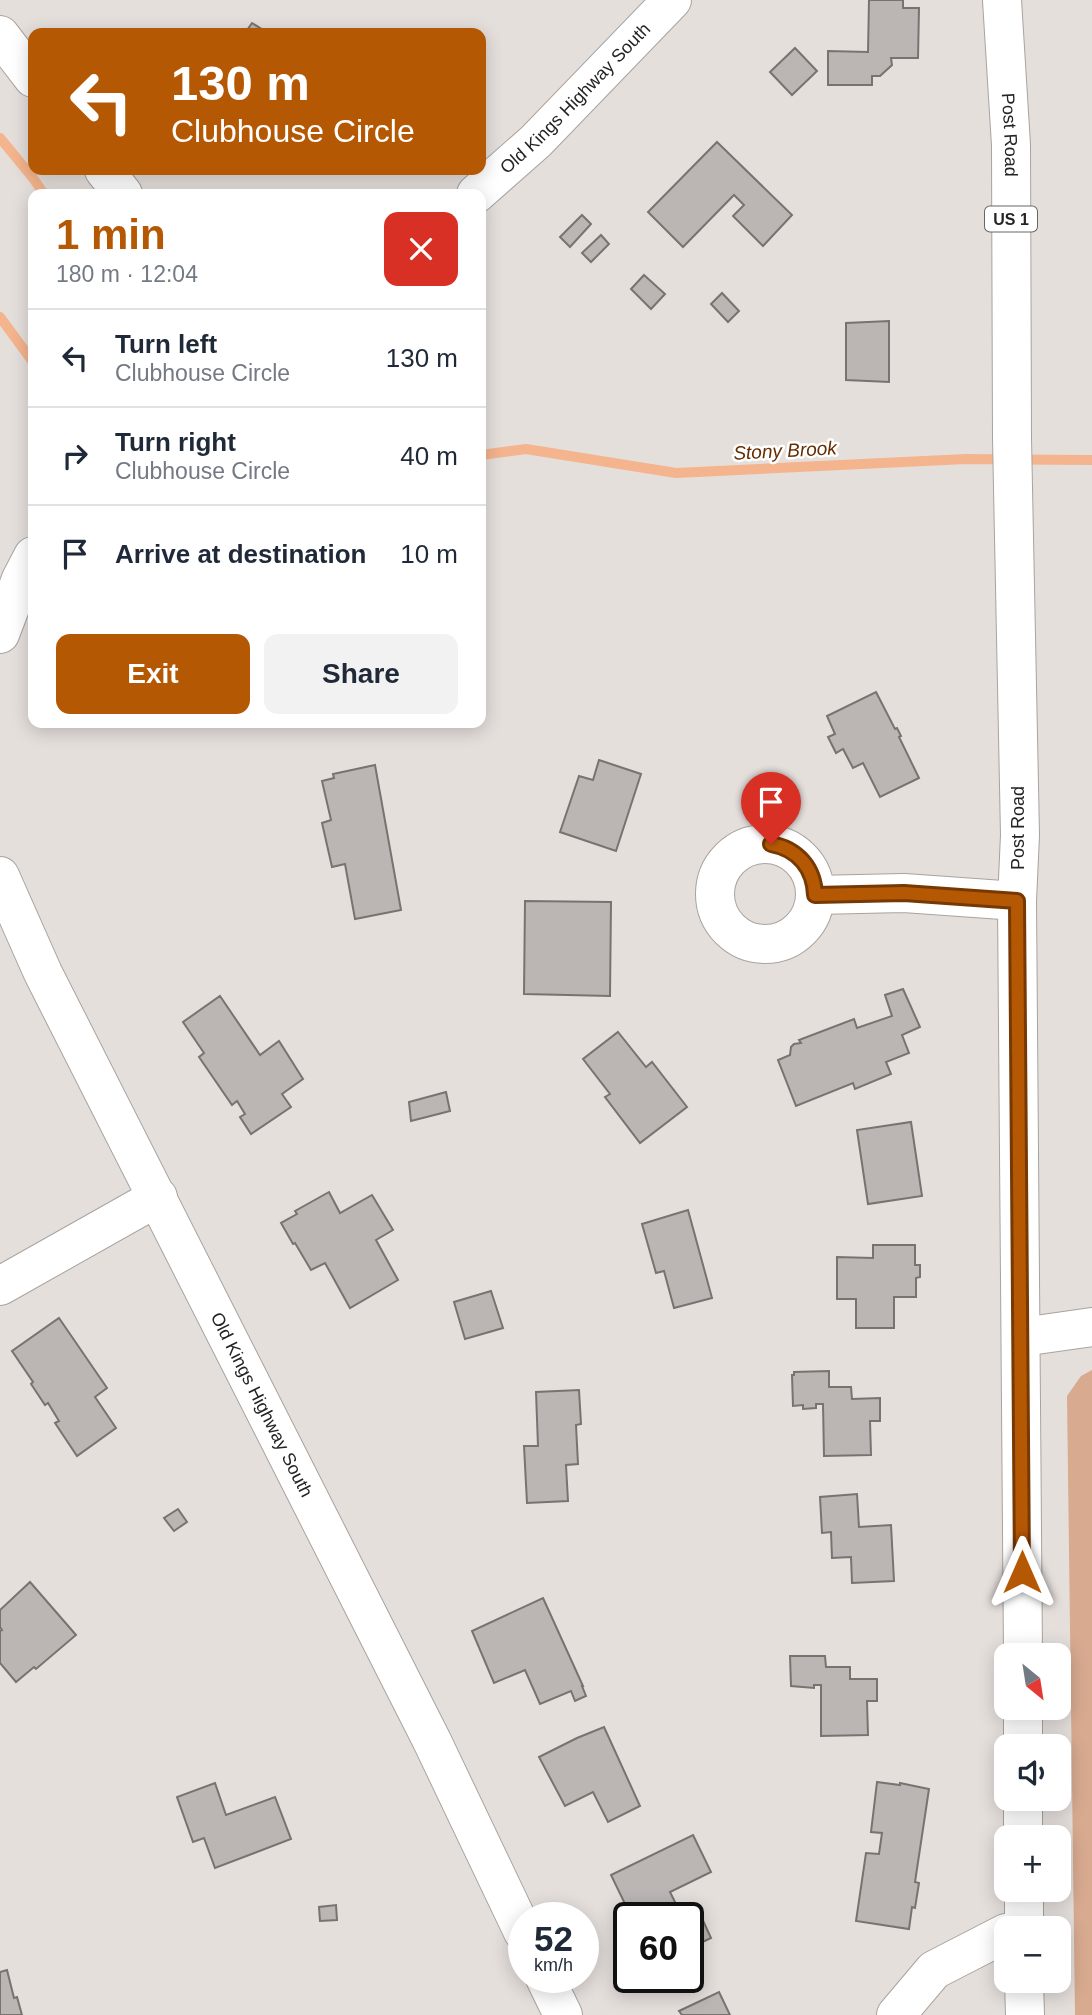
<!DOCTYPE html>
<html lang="en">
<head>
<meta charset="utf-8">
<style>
  :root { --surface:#fff; --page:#f2f2f3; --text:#1f2937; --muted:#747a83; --line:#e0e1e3; --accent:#b55804 }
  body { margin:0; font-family:Helvetica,sans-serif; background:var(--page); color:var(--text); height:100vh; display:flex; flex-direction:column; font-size:26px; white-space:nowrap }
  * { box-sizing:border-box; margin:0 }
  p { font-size:23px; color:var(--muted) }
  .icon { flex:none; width:38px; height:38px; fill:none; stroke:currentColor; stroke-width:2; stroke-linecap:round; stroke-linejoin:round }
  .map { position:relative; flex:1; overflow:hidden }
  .panel { position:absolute; left:28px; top:189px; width:458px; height:539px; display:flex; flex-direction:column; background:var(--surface); border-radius:14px; box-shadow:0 4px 18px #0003 }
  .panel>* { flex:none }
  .top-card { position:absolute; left:28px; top:28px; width:458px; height:147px; border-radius:14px; box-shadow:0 4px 18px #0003; background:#b55804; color:#fff; overflow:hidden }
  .needle { width:46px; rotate:150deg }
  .fabs { position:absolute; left:994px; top:1643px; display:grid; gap:14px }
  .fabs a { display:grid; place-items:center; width:77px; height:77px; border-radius:14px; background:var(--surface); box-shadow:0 4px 18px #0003; font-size:35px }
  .speed { position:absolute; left:508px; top:1902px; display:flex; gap:14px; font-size:35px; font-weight:700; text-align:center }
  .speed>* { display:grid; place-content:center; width:91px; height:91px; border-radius:50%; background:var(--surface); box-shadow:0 4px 18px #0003; line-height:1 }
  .speed small { font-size:18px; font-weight:400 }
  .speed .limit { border:4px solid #111; border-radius:10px; background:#fff; color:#111 }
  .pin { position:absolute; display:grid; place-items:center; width:60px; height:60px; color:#fff; margin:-72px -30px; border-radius:50% 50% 50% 0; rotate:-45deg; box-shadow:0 0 7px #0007 }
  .pin .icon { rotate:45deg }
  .me { position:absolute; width:77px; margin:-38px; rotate:0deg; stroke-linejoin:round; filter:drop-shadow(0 0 5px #0008) }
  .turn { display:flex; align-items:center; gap:24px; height:147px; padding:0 28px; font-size:32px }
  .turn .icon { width:91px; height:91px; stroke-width:2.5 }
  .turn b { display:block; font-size:49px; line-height:60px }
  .round { display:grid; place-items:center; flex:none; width:74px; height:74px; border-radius:14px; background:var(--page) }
  .summary { display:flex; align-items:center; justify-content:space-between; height:119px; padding:0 28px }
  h1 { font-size:42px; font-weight:600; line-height:52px; color:var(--accent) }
  .button { display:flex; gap:14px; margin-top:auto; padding:14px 28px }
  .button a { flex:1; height:80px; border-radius:14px; background:var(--accent); color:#fff; font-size:28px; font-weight:600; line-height:80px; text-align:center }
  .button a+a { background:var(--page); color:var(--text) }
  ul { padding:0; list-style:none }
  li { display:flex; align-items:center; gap:21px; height:98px; padding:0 28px; border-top:2px solid var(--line) }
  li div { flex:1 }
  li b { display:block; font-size:26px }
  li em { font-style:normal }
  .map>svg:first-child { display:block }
  .green { fill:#d8ab90 }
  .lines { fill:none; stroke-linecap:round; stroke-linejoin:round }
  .stream { stroke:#f4b48d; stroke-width:10 }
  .building { fill:#bbb6b3; stroke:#787370; stroke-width:2 }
  .minor-casing { stroke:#a9a3a0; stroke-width:40 }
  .major-casing { stroke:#a9a3a0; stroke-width:40 }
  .minor { stroke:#fff; stroke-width:38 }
  .major { stroke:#fff; stroke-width:38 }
  .route-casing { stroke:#763903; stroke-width:18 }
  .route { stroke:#b55804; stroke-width:12 }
  .labels { text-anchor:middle; stroke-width:5; stroke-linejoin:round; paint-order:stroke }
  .shield { fill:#fff; stroke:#676665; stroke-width:2 }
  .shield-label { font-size:16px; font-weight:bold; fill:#262423 }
  .street-label { font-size:18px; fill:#262423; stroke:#fff }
  .water-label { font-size:19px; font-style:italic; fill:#662d00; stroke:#fff }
</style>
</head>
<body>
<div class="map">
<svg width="1092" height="2015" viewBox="0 0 1092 2015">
  <rect width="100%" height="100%" fill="#e5dfdc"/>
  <polygon class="green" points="1092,1370 1092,2015 1075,2015 1067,1396 1081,1376"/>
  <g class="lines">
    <g class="stream">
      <polyline points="0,138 33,178 44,194"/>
      <polyline points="0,317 33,362"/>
      <polyline points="481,455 526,449 676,473 966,459 1092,460"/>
    </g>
  </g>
  <g class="building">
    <polygon points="869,0 903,0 903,8 919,8 918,58 891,58 892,65 880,76 872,76 872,85 828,85 828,51 868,52"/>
    <polygon points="252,23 268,33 245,33"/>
    <polygon points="795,48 817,71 792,95 770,72"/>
    <polygon points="717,142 792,215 763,246 733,216 744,205 734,195 683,247 648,212"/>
    <polygon points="582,215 591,224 570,247 560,237"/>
    <polygon points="601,235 609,244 591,262 582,253"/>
    <polygon points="644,275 665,294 651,309 631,289"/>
    <polygon points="722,293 739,311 728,322 711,304"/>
    <polygon points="889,321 889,382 846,380 846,323"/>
    <polygon points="876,692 895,729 897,728 901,736 899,737 919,778 880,797 863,763 853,768 843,749 836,753 828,737 835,734 827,716"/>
    <polygon points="599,760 641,774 616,851 560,832 579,776 593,780"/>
    <polygon points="375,765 401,910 355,919 345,864 332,867 322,823 331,820 322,781 334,778 333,774"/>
    <polygon points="525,901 611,902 610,996 524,994"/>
    <polygon points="903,989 920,1027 902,1035 909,1053 886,1062 891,1074 855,1089 853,1083 796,1106 778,1060 790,1055 791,1047 794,1044 801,1043 799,1040 854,1019 857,1028 892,1016 885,995"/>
    <polygon points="220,996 260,1055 279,1041 303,1079 282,1094 291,1107 251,1134 240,1117 245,1114 237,1101 232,1105 199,1057 204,1053 183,1022"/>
    <polygon points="618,1032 646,1067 652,1062 687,1107 640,1143 605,1097 610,1094 583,1059"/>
    <polygon points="446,1092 450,1111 411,1121 409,1102"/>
    <polygon points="911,1122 922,1196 868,1204 857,1130"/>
    <polygon points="329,1192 340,1213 372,1195 393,1230 376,1240 398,1280 350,1308 325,1263 311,1270 295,1243 293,1244 281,1223 297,1214 295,1211"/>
    <polygon points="688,1210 712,1298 674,1308 664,1271 656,1273 642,1224"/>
    <polygon points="873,1245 915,1245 915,1265 920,1265 920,1277 916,1278 916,1297 894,1297 894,1328 856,1328 856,1299 837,1299 837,1257 873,1258"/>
    <polygon points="491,1291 503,1328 465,1339 454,1302"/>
    <polygon points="59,1318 107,1388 95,1397 116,1428 77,1456 55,1423 59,1421 48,1403 45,1405 31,1384 33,1382 12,1351"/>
    <polygon points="829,1371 829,1387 851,1387 852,1399 880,1398 880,1421 870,1421 871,1455 824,1456 823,1404 816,1404 816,1408 803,1409 803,1405 793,1406 792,1375 794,1375 794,1372"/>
    <polygon points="579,1390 581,1424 576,1425 578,1464 566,1465 568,1501 527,1503 524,1446 538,1446 536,1392"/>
    <polygon points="857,1494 859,1527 891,1525 894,1581 852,1583 851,1557 832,1558 831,1532 822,1533 820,1497"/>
    <polygon points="178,1509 187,1522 174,1531 164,1518"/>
    <polygon points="30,1582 76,1635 36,1669 34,1667 16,1682 0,1663 0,1631 2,1630 0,1627 0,1610"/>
    <polygon points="543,1598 583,1686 582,1686 586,1696 575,1701 571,1691 540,1704 525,1670 494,1683 472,1631"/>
    <polygon points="790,1656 825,1656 826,1667 850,1667 850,1679 877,1679 877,1701 867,1701 868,1735 821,1736 821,1685 814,1685 814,1688 791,1686"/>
    <polygon points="604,1727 640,1806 608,1822 593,1792 565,1806 539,1757 577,1738"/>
    <polygon points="877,1782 900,1785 900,1783 929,1789 915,1882 919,1883 915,1908 912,1907 909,1929 856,1921 866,1853 879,1854 882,1833 871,1832"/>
    <polygon points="215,1783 226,1815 275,1797 291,1839 215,1868 204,1838 193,1842 177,1797"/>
    <polygon points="693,1835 711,1872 670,1892 683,1918 637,1918 630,1903 626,1906 611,1875"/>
    <polygon points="336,1905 337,1920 320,1921 319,1907"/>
    <polygon points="700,1914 711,1938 696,1945 698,1948 688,1953 688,1920"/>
    <polygon points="7,1970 14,1998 17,1997 22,2015 0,2015 0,1972"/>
    <polygon points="719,1992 730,2015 682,2015 679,2011"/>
  </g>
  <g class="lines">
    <g class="minor-casing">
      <g id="minor">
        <polyline points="0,35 33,78"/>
        <polyline points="104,170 123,194"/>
        <path id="s1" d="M 476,194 L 536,141 L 672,0"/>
        <polyline points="0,634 21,579 33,556"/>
        <circle cx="765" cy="894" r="50"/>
        <path id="s2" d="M 0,876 L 43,973 L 432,1741 L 523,1932"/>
        <polyline points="815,895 904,893 1017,901"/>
        <polyline points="0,1286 158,1197"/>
        <polyline points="1022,1337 1092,1327"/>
        <polyline points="545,1978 563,2015"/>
        <polyline points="896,2015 934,1970 1006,1933"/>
      </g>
    </g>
    <g class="major-casing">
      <g id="major">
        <path id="s3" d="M 1002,0 L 1011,145 L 1012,438 L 1020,835 L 1017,901 L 1023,1656"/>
        <polyline points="1023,1708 1023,1746"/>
        <polyline points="1023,1799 1023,1838"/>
        <polyline points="1024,1890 1024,1928"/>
        <polyline points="1024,1981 1025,2015"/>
      </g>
    </g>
    <use href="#minor" class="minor"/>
    <use href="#major" class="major"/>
  </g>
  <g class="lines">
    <g class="route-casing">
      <path id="route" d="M 771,844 C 798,849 814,868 815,895 L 904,893 L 1017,901 L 1022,1572"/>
    </g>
    <use href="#route" class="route"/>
  </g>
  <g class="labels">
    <rect class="shield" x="985" y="206.5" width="52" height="25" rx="5"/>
    <g class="shield-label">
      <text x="1011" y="225">US 1</text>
    </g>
    <g class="street-label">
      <text dy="6" stroke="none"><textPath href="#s1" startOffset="138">Old Kings Highway South</textPath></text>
      <text dy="6" stroke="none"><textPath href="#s3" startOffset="135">Post Road</textPath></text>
      <text transform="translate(1018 828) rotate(-90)" y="6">Post Road</text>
      <text dy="6" stroke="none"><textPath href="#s2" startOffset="590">Old Kings Highway South</textPath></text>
    </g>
    <g class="water-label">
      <text transform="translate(785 450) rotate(-3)" y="7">Stony Brook</text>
    </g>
  </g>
</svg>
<div class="fabs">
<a><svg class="needle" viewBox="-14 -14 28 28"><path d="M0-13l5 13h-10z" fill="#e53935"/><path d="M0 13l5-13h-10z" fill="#747a83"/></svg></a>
<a><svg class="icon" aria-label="sound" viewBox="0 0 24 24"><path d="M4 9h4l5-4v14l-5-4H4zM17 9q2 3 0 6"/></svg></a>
<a>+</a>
<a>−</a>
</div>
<div class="speed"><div>52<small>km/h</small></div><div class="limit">60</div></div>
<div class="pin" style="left:771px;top:844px;background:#d93025"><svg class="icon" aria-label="arrive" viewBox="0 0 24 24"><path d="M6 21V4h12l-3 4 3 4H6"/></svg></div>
<svg class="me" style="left:1022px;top:1572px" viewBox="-20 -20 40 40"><path d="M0-17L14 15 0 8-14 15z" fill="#b55804" stroke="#fff" stroke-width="4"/></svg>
<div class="top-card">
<div class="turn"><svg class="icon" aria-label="left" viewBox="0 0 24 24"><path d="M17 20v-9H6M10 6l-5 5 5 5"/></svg><div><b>130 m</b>Clubhouse Circle</div></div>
</div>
<section class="panel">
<div class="summary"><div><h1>1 min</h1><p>180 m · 12:04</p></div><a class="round" style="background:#d93025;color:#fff"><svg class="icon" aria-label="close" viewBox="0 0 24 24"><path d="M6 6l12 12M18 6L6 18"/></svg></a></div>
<ul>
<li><svg class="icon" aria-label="left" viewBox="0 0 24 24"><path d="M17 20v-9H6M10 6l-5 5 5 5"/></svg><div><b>Turn left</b><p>Clubhouse Circle</p></div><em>130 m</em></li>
<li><svg class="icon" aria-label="right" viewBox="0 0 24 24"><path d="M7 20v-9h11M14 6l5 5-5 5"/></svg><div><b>Turn right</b><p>Clubhouse Circle</p></div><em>40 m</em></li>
<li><svg class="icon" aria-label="arrive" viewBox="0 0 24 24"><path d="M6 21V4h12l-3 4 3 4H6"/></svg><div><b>Arrive at destination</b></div><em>10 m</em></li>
</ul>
<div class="button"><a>Exit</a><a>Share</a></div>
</section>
</div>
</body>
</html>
